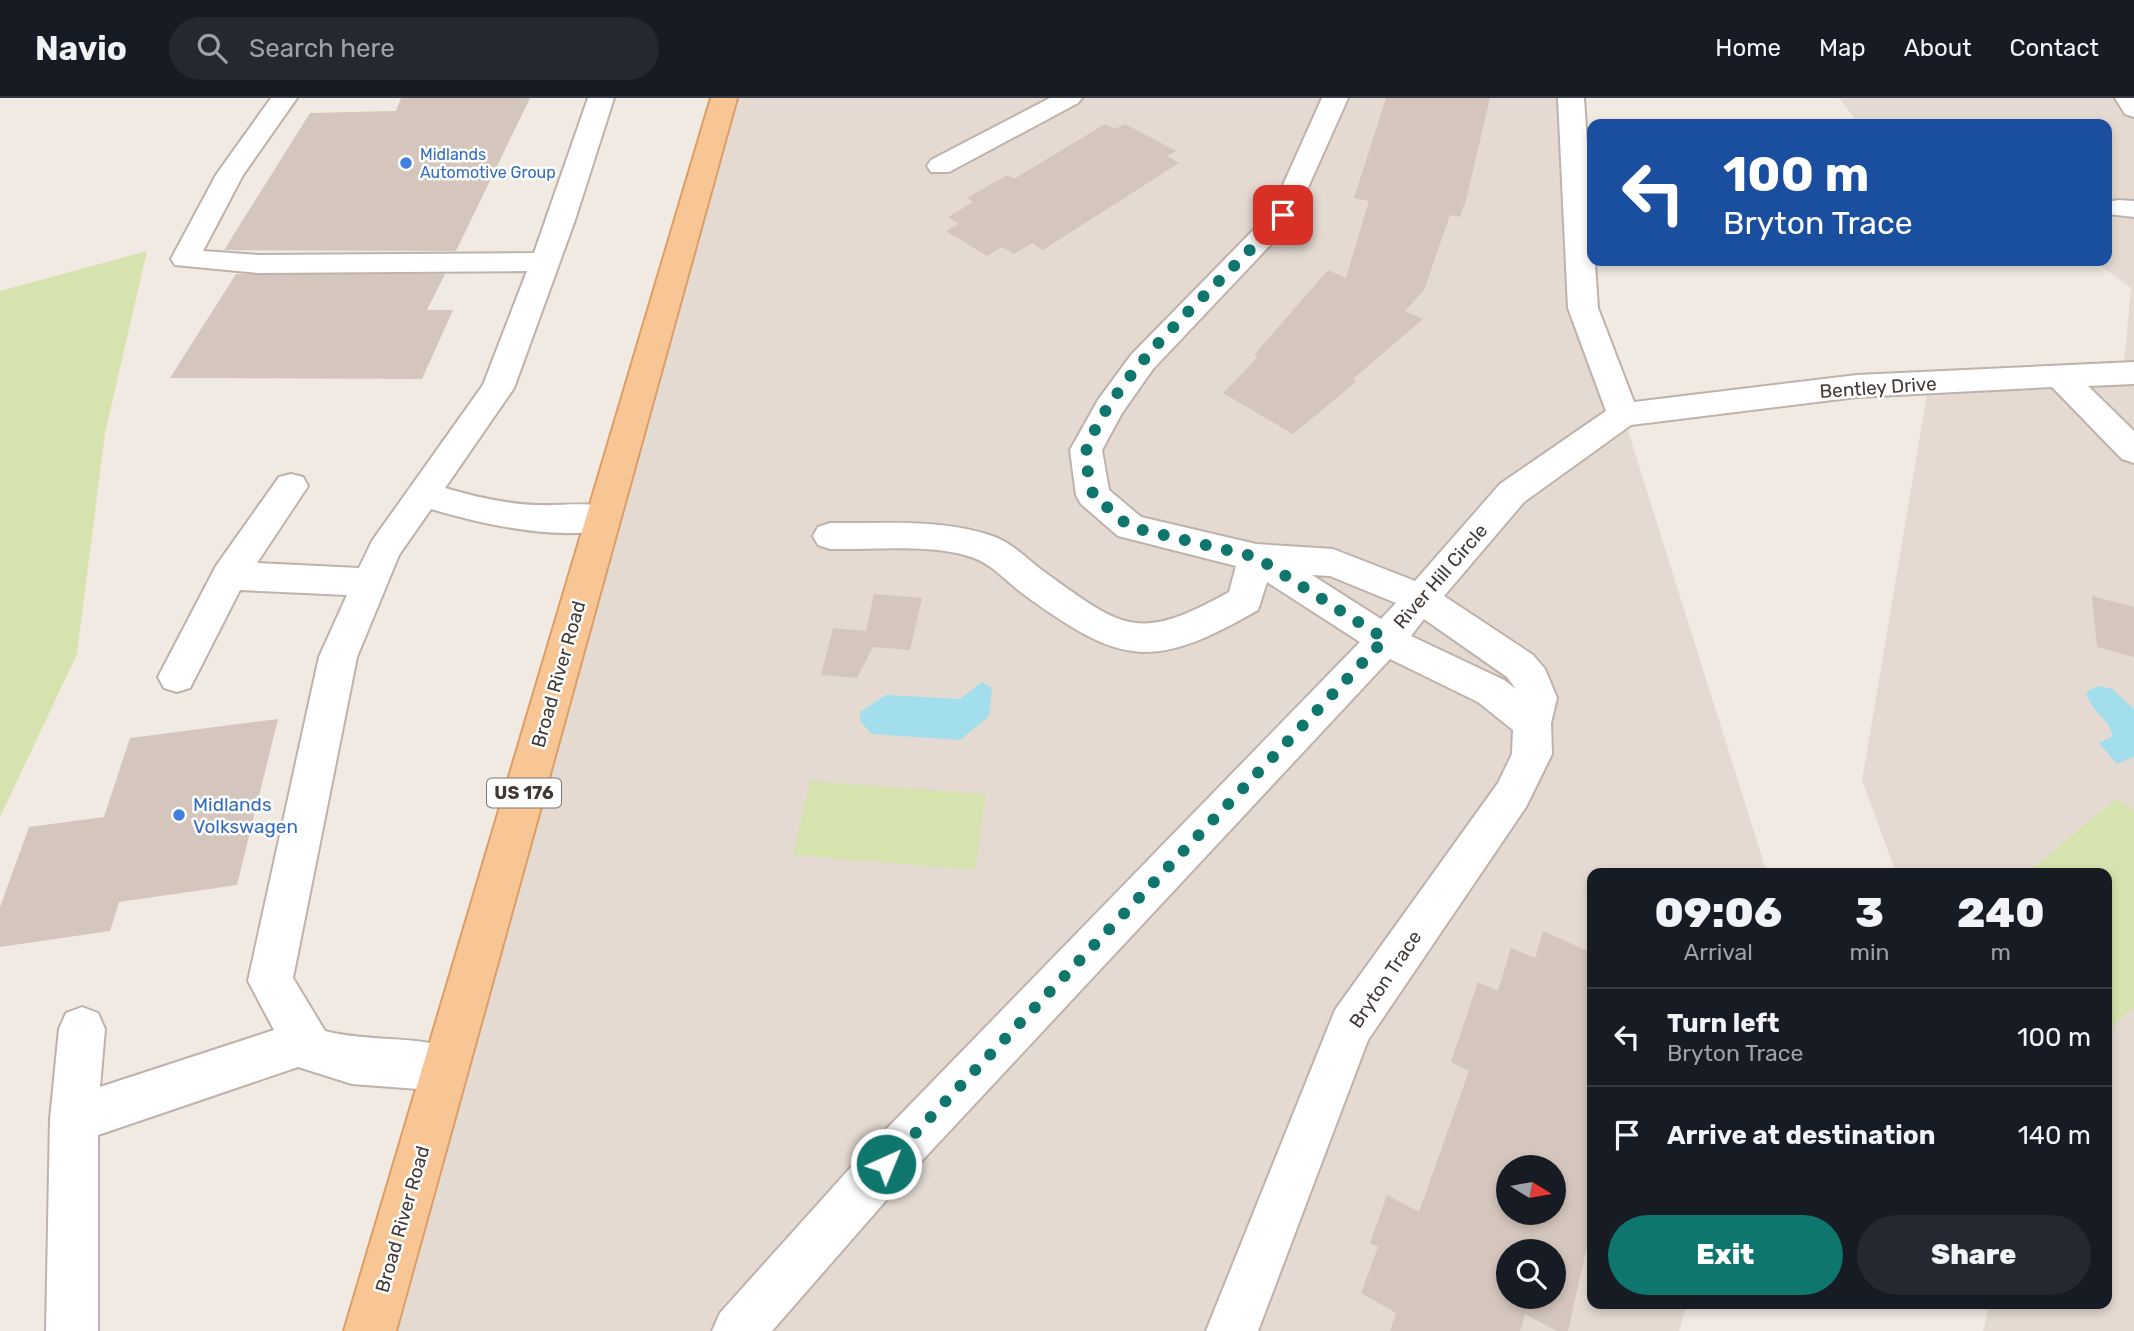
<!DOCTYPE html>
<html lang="en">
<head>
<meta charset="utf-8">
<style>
  :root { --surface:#171b24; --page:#242831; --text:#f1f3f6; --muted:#9ea1a6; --line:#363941; --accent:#0f766e }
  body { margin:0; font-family:Rubik,sans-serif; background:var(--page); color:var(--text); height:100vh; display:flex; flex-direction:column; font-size:26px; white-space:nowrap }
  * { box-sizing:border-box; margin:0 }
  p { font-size:23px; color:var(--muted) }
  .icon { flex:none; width:38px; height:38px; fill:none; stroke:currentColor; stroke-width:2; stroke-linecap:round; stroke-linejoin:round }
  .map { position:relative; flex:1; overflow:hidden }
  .sheet { position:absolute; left:1587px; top:770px; width:525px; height:441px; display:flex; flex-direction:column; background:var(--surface); border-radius:14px; box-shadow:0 4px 10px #0003 }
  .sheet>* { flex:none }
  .guide { position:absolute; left:1587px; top:21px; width:525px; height:147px; border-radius:14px; box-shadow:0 4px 10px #0003; background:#1a4fa0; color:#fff; overflow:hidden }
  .needle { width:46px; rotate:101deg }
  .tools { position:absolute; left:1496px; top:1057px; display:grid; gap:14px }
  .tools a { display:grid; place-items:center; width:70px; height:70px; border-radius:50%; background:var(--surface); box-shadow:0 4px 10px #0003; font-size:35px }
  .pin { position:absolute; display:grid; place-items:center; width:60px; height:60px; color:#fff; margin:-30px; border-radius:14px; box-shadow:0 4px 10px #0006 }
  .me { position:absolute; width:77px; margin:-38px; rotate:44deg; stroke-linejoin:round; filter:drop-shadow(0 0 5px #0008) }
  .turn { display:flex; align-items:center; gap:24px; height:147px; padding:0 21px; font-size:32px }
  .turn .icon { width:91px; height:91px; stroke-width:2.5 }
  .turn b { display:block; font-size:49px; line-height:60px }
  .eta { display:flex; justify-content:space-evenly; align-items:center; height:119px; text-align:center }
  .eta b { font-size:42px; font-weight:800; line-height:49px }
  .action { display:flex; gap:14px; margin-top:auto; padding:14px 21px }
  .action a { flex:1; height:80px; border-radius:42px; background:var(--accent); color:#fff; font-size:28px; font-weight:800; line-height:80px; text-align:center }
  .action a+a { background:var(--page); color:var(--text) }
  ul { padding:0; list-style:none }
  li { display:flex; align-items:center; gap:21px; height:98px; padding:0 21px; border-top:2px solid var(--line) }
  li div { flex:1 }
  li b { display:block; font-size:26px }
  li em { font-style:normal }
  header { display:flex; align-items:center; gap:42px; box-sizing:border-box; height:98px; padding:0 35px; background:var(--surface); border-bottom:2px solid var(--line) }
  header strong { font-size:33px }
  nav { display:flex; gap:38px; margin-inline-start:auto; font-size:24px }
  .search { width:490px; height:63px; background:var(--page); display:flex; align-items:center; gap:18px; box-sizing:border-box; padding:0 24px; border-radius:38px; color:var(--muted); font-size:26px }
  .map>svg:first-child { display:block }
  .residential { fill:#e4dad2; fill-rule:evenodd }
  .green { fill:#d7e3ae }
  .water { fill:#a2deeb }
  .building { fill:#d4c6bc; fill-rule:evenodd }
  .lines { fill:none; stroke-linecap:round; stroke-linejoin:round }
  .minor-casing { stroke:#beb2aa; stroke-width:4 }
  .major-casing { stroke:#dc9e66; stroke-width:4 }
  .minor { fill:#fff; fill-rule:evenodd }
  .major { fill:#f8c695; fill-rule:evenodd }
  .route { stroke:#0f766e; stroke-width:12; stroke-dasharray:0 21.6 }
  .shop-dot { fill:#3f7fe0; stroke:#fff; stroke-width:2.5 }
  .labels { text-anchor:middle; stroke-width:5; stroke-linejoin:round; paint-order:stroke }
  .far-shop-label { font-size:16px; fill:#366cbe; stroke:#fff; text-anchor:start }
  .shield { fill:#fff; stroke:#7b7471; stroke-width:2 }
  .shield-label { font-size:18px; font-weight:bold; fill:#423934 }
  .street-label { font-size:19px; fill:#423934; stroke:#fff }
  .shop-label { font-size:19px; fill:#366cbe; stroke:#fff; text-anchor:start }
</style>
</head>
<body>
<header>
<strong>Navio</strong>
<div class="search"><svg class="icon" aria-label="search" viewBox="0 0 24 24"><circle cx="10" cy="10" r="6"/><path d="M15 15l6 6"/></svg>Search here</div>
<nav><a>Home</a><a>Map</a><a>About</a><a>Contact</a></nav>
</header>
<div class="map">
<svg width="2134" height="1233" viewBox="0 0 2134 1233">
  <rect width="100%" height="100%" fill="#f1eae3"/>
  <g class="residential">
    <path d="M 724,0 L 1571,0 L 1583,210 L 1623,317 L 1767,775 L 1592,775 L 1592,1206 L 1687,1206 L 1679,1233 L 370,1233 ZM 1508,1069 L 1554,1069 L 1554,1115 L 1508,1115 ZM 1508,1153 L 1554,1153 L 1554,1199 L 1508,1199 Z"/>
    <polygon points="1839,0 2134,0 2134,1233 1983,1233 1990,1206 2107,1206 2107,775 1896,775 1862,682 1929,284 2123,274 2131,190 2094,163 2107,163 2107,26 1859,26"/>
  </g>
  <g class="green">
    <polygon points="147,153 105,335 77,556 0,719 0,193"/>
    <polygon points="810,683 986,696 975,772 793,757"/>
    <polygon points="2117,700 2134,713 2134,909 2107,934 2107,775 2027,775"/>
  </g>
  <g class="water">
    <polygon points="982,584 992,590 989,618 960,642 872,636 860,623 860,614 886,597 960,601"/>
    <path d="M 2098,588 L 2112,591 L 2134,611 L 2134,659 L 2117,666 L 2099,645 L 2113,638 C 2108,619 2091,614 2086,594 Z"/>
  </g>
  <g class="building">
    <polygon points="401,0 530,0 456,153 224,152 310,15 396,13"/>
    <polygon points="1386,0 1490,0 1466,102 1460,119 1450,117 1424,192 1405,213 1423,221 1353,281 1356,284 1293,336 1223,295 1258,259 1254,257 1328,172 1346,180 1369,103 1354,100"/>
    <polygon points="1105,26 1115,31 1125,26 1176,53 1167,58 1179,65 1043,152 1032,145 1014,156 1002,149 987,158 946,133 959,126 948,119 973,104 967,100 1007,77 1014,81"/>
    <polygon points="236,176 445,176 427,212 453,212 422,281 170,280"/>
    <polygon points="874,496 922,500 910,552 873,549 857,580 821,577 833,530 866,533"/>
    <polygon points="2092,498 2134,509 2134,559 2097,549"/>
    <polygon points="278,621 237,787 119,804 110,833 0,849 0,809 29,729 104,719 130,640"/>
    <path d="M 1543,833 L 1592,855 L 1592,1126 L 1568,1233 L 1557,1233 L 1525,1216 L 1520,1233 L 1390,1233 L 1396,1215 L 1361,1195 L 1378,1149 L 1370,1145 L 1387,1097 L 1419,1114 L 1469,973 L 1451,964 L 1478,884 L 1498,893 L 1511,850 L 1535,860 ZM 1508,1069 L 1554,1069 L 1554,1115 L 1508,1115 ZM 1508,1153 L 1554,1153 L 1554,1199 L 1508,1199 Z"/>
  </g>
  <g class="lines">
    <g class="minor-casing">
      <g id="minor">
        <path d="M 271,0 L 297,0 L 243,77 L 203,153 L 258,157 L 534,155 L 588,0 L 614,0 L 575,122 L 514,290 L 445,390 C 476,399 505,406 537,407 C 563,408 590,403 614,411 L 619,420 L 614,429 C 563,445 482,426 431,411 L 399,457 L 357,559 L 293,880 L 325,933 C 369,945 420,936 461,954 L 468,970 L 461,986 L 445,993 L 352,986 L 298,969 L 98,1037 L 98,1233 L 46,1233 L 50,1021 L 59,931 L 66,915 L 82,909 L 98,915 L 105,931 L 100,989 L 274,932 L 248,883 L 319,559 L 347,497 L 240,492 L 190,590 L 177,594 L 164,590 L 158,579 L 216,468 L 279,379 L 291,376 L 303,379 L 308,388 L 257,465 L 359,470 L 372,443 L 483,287 L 527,173 L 258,175 L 175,167 L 171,161 L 216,77 Z"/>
        <polygon points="1050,0 1082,0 1078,5 949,74 931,74 927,68 931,62"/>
        <path d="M 1322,0 L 1348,0 L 1293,123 L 1153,271 L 1122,315 L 1102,352 L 1109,392 L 1141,419 L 1256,446 L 1333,451 L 1415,483 L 1500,386 L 1606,313 L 1568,210 L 1558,0 L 1584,0 L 1598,210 L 1634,304 L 1857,277 L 2134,264 L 2134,286 L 2088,288 L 2134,333 L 2134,365 L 2122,361 L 2052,289 L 1857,299 L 1631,327 L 1524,404 L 1444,498 L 1533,557 L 1545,571 L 1557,600 L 1551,625 L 1552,656 L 1526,709 L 1368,942 L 1258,1233 L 1206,1233 L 1335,912 L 1498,685 L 1512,656 L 1513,632 L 1478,604 L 1390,561 L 903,1083 L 772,1233 L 712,1233 L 720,1215 L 869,1049 L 1360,544 L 1267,484 L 1258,512 C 1154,572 1122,568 1026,498 C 1009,486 993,467 974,460 C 935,445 872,452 830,451 L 818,447 L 813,438 L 818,429 L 830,425 C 884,426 943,420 995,439 C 1013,446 1027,461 1043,473 C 1123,531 1138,545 1229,494 L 1236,468 L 1118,438 L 1081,406 L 1076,397 L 1070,352 L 1098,302 L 1131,257 L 1271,114 ZM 1312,477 L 1330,478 L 1396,505 L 1381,521 ZM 1424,521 L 1507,579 L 1516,591 L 1504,582 L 1411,538 Z"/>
        <polygon points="2115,0 2134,0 2134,19 2125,16"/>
        <polygon points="2118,102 2134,103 2134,119 2108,116 2108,104"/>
      </g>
    </g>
    <g class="major-casing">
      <polygon id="major" points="711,0 737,0 396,1233 344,1233"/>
    </g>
    <use href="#minor" class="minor"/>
    <use href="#major" class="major"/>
  </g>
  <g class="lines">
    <path class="route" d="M 886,1066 L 1385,541 L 1256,459 L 1130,429 L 1093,397 C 1091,384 1083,362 1087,350 C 1117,269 1225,183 1283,117"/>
  </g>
  <g class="shop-dot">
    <circle cx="406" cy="65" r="7"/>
    <circle cx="179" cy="717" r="7"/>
  </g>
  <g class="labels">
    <g class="far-shop-label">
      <text x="420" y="62">Midlands<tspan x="420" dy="18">Automotive Group</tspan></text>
    </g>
    <rect class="shield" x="487" y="680.5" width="74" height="29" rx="5"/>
    <g class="shield-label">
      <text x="524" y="701">US 176</text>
    </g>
    <g class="street-label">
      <text transform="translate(1878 289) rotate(-4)" y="7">Bentley Drive</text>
      <text transform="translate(1440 478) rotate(-49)" y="7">River Hill Circle</text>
      <text transform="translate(558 576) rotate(-74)" y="7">Broad River Road</text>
      <text transform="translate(1385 881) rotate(-56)" y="7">Bryton Trace</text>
      <text transform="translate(402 1121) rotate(-74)" y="7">Broad River Road</text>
    </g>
    <g class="shop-label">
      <text x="193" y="713">Midlands<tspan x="193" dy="22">Volkswagen</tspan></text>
    </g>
  </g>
</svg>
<div class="tools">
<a><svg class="needle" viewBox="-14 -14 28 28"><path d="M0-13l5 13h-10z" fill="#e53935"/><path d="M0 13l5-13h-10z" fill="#9ea1a6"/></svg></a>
<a><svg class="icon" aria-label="search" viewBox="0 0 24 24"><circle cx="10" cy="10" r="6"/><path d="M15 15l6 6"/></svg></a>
</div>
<div class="pin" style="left:1283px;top:117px;background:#d93025"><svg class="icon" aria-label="arrive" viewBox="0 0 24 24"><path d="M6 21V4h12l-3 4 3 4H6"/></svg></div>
<svg class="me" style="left:886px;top:1066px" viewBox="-20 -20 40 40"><circle r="17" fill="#0f766e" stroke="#fff" stroke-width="3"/><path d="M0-11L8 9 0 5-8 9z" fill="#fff"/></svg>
<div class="guide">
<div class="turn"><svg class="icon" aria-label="left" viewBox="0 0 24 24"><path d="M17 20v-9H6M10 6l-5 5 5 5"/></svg><div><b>100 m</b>Bryton Trace</div></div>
</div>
<section class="sheet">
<div class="eta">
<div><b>09:06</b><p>Arrival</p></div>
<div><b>3</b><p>min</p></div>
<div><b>240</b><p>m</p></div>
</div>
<ul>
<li><svg class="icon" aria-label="left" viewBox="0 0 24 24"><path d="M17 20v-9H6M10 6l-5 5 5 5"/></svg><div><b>Turn left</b><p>Bryton Trace</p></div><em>100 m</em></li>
<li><svg class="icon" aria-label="arrive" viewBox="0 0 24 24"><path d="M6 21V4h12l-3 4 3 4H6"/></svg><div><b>Arrive at destination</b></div><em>140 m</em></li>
</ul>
<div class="action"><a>Exit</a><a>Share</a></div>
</section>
</div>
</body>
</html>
